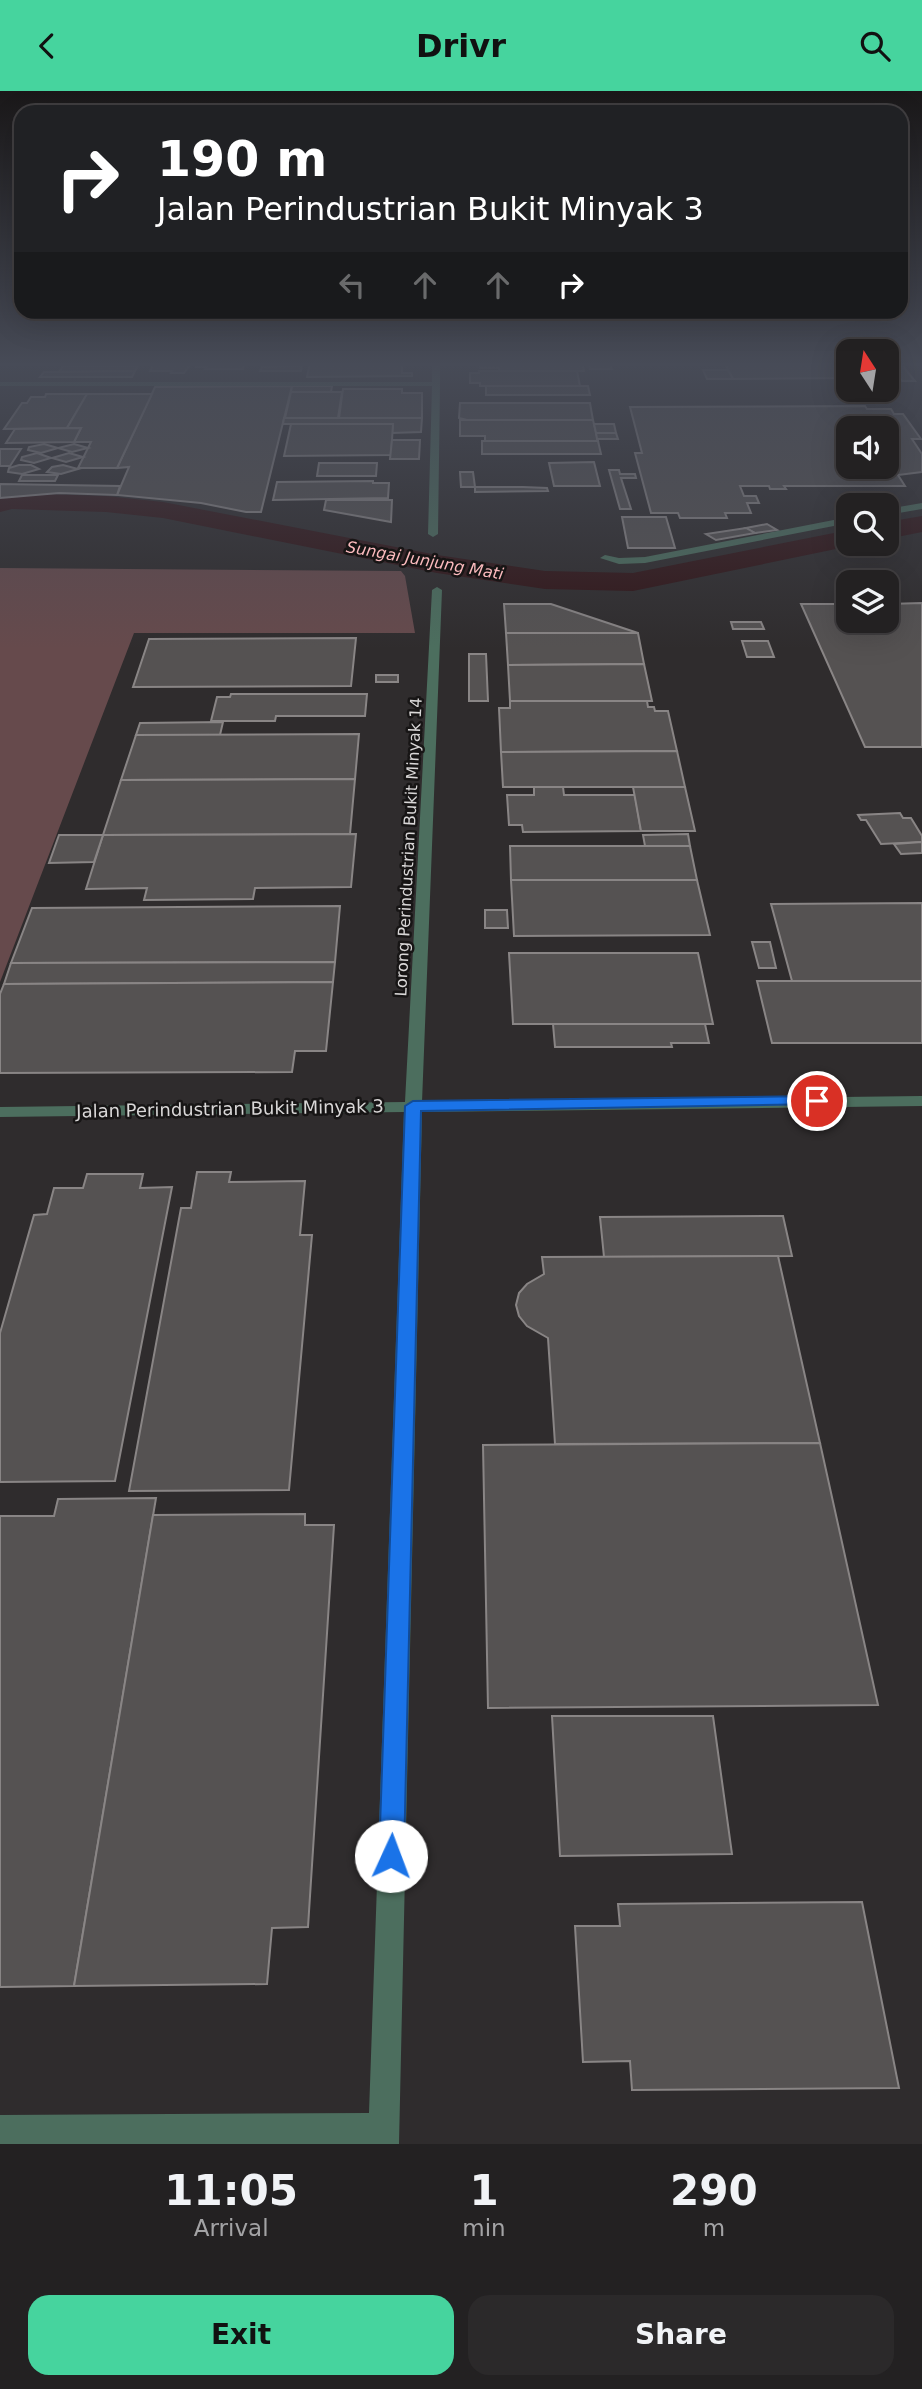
<!DOCTYPE html>
<html lang="en">
<head>
<meta charset="utf-8">
<style>
  :root { --surface:#232122; --page:#2b292a; --text:#f1f3f6; --muted:#a3a3a5; --line:#403e40; --accent:#46d49e }
  body { margin:0; font-family:"DejaVu Sans",sans-serif; background:var(--page); color:var(--text); height:100vh; display:flex; flex-direction:column; font-size:26px; white-space:nowrap }
  * { box-sizing:border-box; margin:0 }
  p { font-size:23px; color:var(--muted) }
  .icon { flex:none; width:38px; height:38px; fill:none; stroke:currentColor; stroke-width:2; stroke-linecap:round; stroke-linejoin:round }
  .map { position:relative; height:2053px; overflow:hidden }
  .sheet { display:flex; flex-direction:column; background:var(--surface); flex:1 }
  .sheet>* { flex:none }
  .hud { position:absolute; left:14px; top:14px; width:894px; height:214px; border-radius:21px; box-shadow:0 7px 28px #0002,0 0 0 2px var(--line); background:#202124; color:#fff; overflow:hidden }
  .needle { width:46px; rotate:348deg }
  .fabs { position:absolute; left:836px; top:248px; display:grid; gap:14px }
  .fabs a { display:grid; place-items:center; width:63px; height:63px; border-radius:14px; background:var(--surface); box-shadow:0 7px 28px #0002,0 0 0 2px var(--line); font-size:35px }
  .pin { position:absolute; display:grid; place-items:center; width:60px; height:60px; color:#fff; margin:-30px; border:4px solid #fff; border-radius:50%; box-shadow:0 2px 7px #0007 }
  .me { position:absolute; width:77px; margin:-38px; rotate:2deg; stroke-linejoin:round; filter:drop-shadow(0 0 5px #0008) }
  .turn { display:flex; align-items:center; gap:24px; height:147px; padding:0 28px; font-size:32px }
  .turn .icon { width:91px; height:91px; stroke-width:2.5 }
  .turn b { display:block; font-size:49px; line-height:60px }
  .lanes { display:flex; align-items:center; height:66px; padding:0 28px; background:#0003; justify-content:center; gap:35px; direction:ltr }
  .lanes .off { opacity:.35 }
  .eta { display:flex; justify-content:space-evenly; align-items:center; height:119px; text-align:center }
  .eta b { font-size:42px; font-weight:700; line-height:49px }
  .button { display:flex; gap:14px; margin-top:auto; padding:14px 28px }
  .button a { flex:1; height:80px; border-radius:21px; background:var(--accent); color:#111; font-size:28px; font-weight:700; line-height:80px; text-align:center }
  .button a+a { background:var(--page); color:var(--text) }
  header { display:flex; justify-content:space-between; align-items:center; height:91px; padding:0 28px; background:var(--accent); color:#111; font-size:32px; font-weight:700 }
  .map>svg:first-child { display:block }
  .green { fill:#664a4c }
  .lines { fill:none; stroke-linecap:round; stroke-linejoin:round }
  .river { fill:#311517; fill-rule:evenodd }
  .building { fill:#555252; stroke:#898585; stroke-width:2; fill-rule:evenodd }
  .minor { fill:#4c6e5e; fill-rule:evenodd }
  .route { fill:#1a73e8; stroke:#114b97; stroke-width:2 }
  .labels { text-anchor:middle; stroke-width:5; stroke-linejoin:round; paint-order:stroke }
  .far-water-label { font-size:16px; font-style:italic; fill:#fbbabd; stroke:#171515 }
  .far-street-label { font-size:16px; fill:#d9d7d7; stroke:#171515 }
  .street-label { font-size:18px; fill:#d9d7d7; stroke:#171515 }
</style>
</head>
<body>
<header><svg class="icon" aria-label="back" viewBox="0 0 24 24"><path d="M15 5l-7 7 7 7"/></svg>Drivr<svg class="icon" aria-label="search" viewBox="0 0 24 24"><circle cx="10" cy="10" r="6"/><path d="M15 15l6 6"/></svg></header>
<div class="map">
<svg width="922" height="2053" viewBox="0 0 922 2053">
  <rect width="100%" height="100%" fill="#2f2c2d"/>
  <polygon class="green" points="0,477 401,480 405,485 415,542 134,542 0,891"/>
  <g class="lines">
    <g class="river">
      <polygon points="10,402 106,405 163,411 437,464 545,480 633,482 849,439 849,453 860,453 633,500 545,498 437,482 163,427 106,421 12,418 0,421 0,404"/>
      <polygon points="922,425 922,441 887,448 887,431"/>
    </g>
  </g>
  <g class="building">
    <polygon points="66,271 140,271 138,275 63,275"/>
    <polygon points="147,271 192,271 184,282 171,282 172,280 150,280 153,274 145,274"/>
    <polygon points="198,271 245,271 243,278 205,278 206,276 196,276"/>
    <polygon points="263,271 303,271 302,275 262,276"/>
    <polygon points="310,271 402,271 402,282 412,282 412,285 307,286"/>
    <polygon points="480,271 582,271 584,280 499,280 499,277 480,277"/>
    <polygon points="588,271 610,271 612,278 590,278"/>
    <polygon points="724,271 837,271 849,287 733,288"/>
    <polygon points="890,274 902,274 915,290 902,290"/>
    <polygon points="63,275 138,275 135,280 59,281"/>
    <polygon points="302,275 301,280 260,280 262,276"/>
    <polygon points="703,279 728,279 733,288 707,288"/>
    <polygon points="135,280 132,286 40,286 44,281"/>
    <polygon points="479,280 577,280 580,295 480,295 480,292 470,292 470,282 479,282"/>
    <polygon points="292,295 261,421 246,421 201,412 117,404 129,376 117,377 155,296"/>
    <polygon points="292,295 332,295 331,301 291,301"/>
    <polygon points="486,295 588,295 590,304 486,304"/>
    <polygon points="343,298 402,298 402,302 422,302 422,327 339,327"/>
    <polygon points="291,301 342,301 338,327 285,327"/>
    <polygon points="46,303 87,303 67,337 4,338 22,312 27,312 31,306 45,306"/>
    <polygon points="87,303 152,303 117,377 78,377 91,351 74,351 81,337 67,337"/>
    <polygon points="460,312 590,312 593,329 467,329 459,327"/>
    <path d="M 865,315 L 867,318 L 891,318 L 894,323 L 903,323 L 921,348 L 912,348 L 922,363 L 922,381 L 898,384 L 905,395 L 784,395 L 786,398 L 770,398 L 769,395 L 740,395 L 744,405 L 756,405 L 759,412 L 747,412 L 751,422 L 725,422 L 727,427 L 680,427 L 678,422 L 651,422 L 635,362 L 642,362 L 630,316 ZM 849,338 L 887,338 L 887,376 L 849,376 Z"/>
    <polygon points="284,327 422,327 421,341 392,342 393,333 283,333"/>
    <polygon points="460,329 593,329 598,350 485,350 485,345 460,345"/>
    <polygon points="291,333 393,333 391,364 284,365"/>
    <polygon points="594,333 614,333 616,342 596,342"/>
    <polygon points="81,337 74,351 6,352 15,338"/>
    <polygon points="596,342 616,342 618,348 597,348"/>
    <polygon points="392,349 420,349 419,368 390,368"/>
    <polygon points="482,350 598,350 601,363 482,363"/>
    <polygon points="44,353 58,357 41,362 28,359 29,356"/>
    <polygon points="74,353 88,357 72,361 58,357"/>
    <polygon points="0,358 21,358 10,375 0,375"/>
    <polygon points="37,362 51,367 34,372 21,369 22,366"/>
    <polygon points="69,362 83,366 66,371 52,367"/>
    <polygon points="594,371 600,395 554,395 549,372"/>
    <polygon points="319,372 377,372 376,385 317,385"/>
    <polygon points="19,374 31,374 39,378 22,383 8,381 9,377"/>
    <polygon points="63,374 78,378 61,383 47,381 52,376"/>
    <polygon points="609,379 619,379 620,383 635,383 636,387 621,387 631,418 620,418"/>
    <polygon points="460,381 473,381 475,396 461,396"/>
    <polygon points="22,384 58,384 55,390 19,390"/>
    <polygon points="373,390 373,392 389,392 388,407 273,409 277,391"/>
    <polygon points="0,393 120,395 117,404 59,402 0,407"/>
    <polygon points="475,396 523,396 547,397 548,400 475,401"/>
    <polygon points="326,409 392,409 391,431 324,419"/>
    <polygon points="622,426 666,426 675,457 628,457"/>
    <polygon points="767,433 777,439 755,442 746,437"/>
    <polygon points="746,437 755,442 716,449 706,443"/>
    <polygon points="922,512 922,656 865,656 801,513 849,513 849,530 887,530 887,513"/>
    <polygon points="504,513 551,513 638,542 506,542"/>
    <polygon points="731,531 761,531 764,538 733,538"/>
    <polygon points="506,542 638,542 644,573 508,574"/>
    <polygon points="356,547 351,595 133,596 149,548"/>
    <polygon points="742,550 768,550 774,566 747,566"/>
    <polygon points="469,563 486,563 488,610 469,610"/>
    <polygon points="644,573 652,610 510,610 508,574"/>
    <rect x="376" y="584" width="22" height="7"/>
    <polygon points="231,603 367,603 365,625 276,625 275,630 211,630 217,606 230,606"/>
    <polygon points="510,610 647,610 648,616 654,616 655,620 668,620 677,660 501,661 499,617 510,617"/>
    <polygon points="223,631 220,644 136,644 140,632"/>
    <polygon points="359,643 355,688 121,689 136,644"/>
    <polygon points="677,660 685,696 503,696 501,661"/>
    <polygon points="355,688 350,743 103,744 121,689"/>
    <polygon points="534,696 563,696 564,704 635,704 641,740 523,741 522,734 509,734 507,704 534,704"/>
    <polygon points="633,696 685,696 695,740 641,740"/>
    <polygon points="900,722 903,727 911,727 922,745 922,751 881,753 866,729 861,729 858,724"/>
    <polygon points="356,743 351,796 255,797 253,808 144,809 147,797 86,798 103,744"/>
    <polygon points="688,743 690,755 645,755 643,744"/>
    <polygon points="59,744 103,744 94,771 49,772"/>
    <polygon points="922,751 922,762 901,763 894,753"/>
    <polygon points="510,755 690,755 697,789 511,789"/>
    <polygon points="511,789 697,789 710,844 514,845"/>
    <polygon points="922,812 922,890 792,890 771,813"/>
    <polygon points="340,815 335,871 11,872 32,817"/>
    <polygon points="485,819 507,819 508,837 485,837"/>
    <polygon points="752,851 770,851 776,877 759,877"/>
    <polygon points="509,862 698,862 713,933 513,933"/>
    <polygon points="335,871 333,891 4,893 11,872"/>
    <polygon points="757,890 922,890 922,952 772,952"/>
    <polygon points="333,891 326,960 295,960 292,981 0,982 0,903 4,893"/>
    <polygon points="553,933 705,933 709,952 671,952 672,956 555,956"/>
    <polygon points="197,1081 231,1081 229,1091 305,1090 300,1144 312,1144 289,1399 129,1400 181,1117 191,1117"/>
    <polygon points="87,1083 143,1083 140,1097 172,1096 115,1390 0,1391 0,1242 34,1124 47,1123 54,1097 83,1097"/>
    <polygon points="783,1125 792,1165 604,1166 600,1126"/>
    <polygon points="778,1165 820,1352 555,1353 548,1247 527,1235 519,1225 516,1214 519,1202 527,1193 544,1183 542,1166"/>
    <polygon points="820,1352 878,1614 488,1617 483,1354"/>
    <polygon points="156,1407 74,1895 0,1896 0,1425 54,1425 58,1408"/>
    <polygon points="305,1423 305,1434 334,1434 308,1836 272,1837 267,1893 74,1895 153,1424"/>
    <polygon points="552,1625 713,1625 732,1763 560,1765"/>
    <polygon points="862,1811 899,1997 632,1999 630,1970 583,1971 575,1835 620,1835 618,1813"/>
  </g>
  <g class="lines">
    <g class="minor">
      <polygon points="432,271 440,271 440,293 438,443 433,446 428,443 432,295 0,295 0,291 432,291"/>
      <polygon points="916,271 922,271 922,275"/>
      <polygon points="922,412 922,418 887,424 887,418"/>
      <polygon points="849,426 849,432 645,472 619,473 600,467 605,464 619,467 645,466"/>
      <polygon points="437,496 442,499 422,1011 922,1005 922,1015 422,1021 399,2053 0,2053 0,2024 369,2022 404,1021 0,1026 0,1016 405,1011 432,499"/>
    </g>
  </g>
  <linearGradient id="sky" x2="0" y2="1"><stop stop-color="#1a1819"/><stop offset="0.49" stop-color="#474b57"/><stop offset="1" stop-color="#474b57" stop-opacity="0"/></linearGradient>
  <rect width="922" height="558" fill="url(#sky)"/>
  <polygon class="route" points="817,1005 823,1007 825,1010 823,1013 421,1020 404,1765 400,1773 391,1776 383,1773 379,1765 405,1015 413,1010"/>
  <g class="labels">
    <g class="far-water-label">
      <text transform="translate(425 469) rotate(10)" y="6">Sungai Junjung Mati</text>
    </g>
    <g class="far-street-label">
      <text transform="translate(408 756) rotate(-87)" y="6">Lorong Perindustrian Bukit Minyak 14</text>
    </g>
    <g class="street-label">
      <text transform="translate(230 1018) rotate(-1)" y="6">Jalan Perindustrian Bukit Minyak 3</text>
    </g>
  </g>
</svg>
<div class="fabs">
<a><svg class="needle" viewBox="-14 -14 28 28"><path d="M0-13l5 13h-10z" fill="#e53935"/><path d="M0 13l5-13h-10z" fill="#a3a3a5"/></svg></a>
<a><svg class="icon" aria-label="sound" viewBox="0 0 24 24"><path d="M4 9h4l5-4v14l-5-4H4zM17 9q2 3 0 6"/></svg></a>
<a><svg class="icon" aria-label="search" viewBox="0 0 24 24"><circle cx="10" cy="10" r="6"/><path d="M15 15l6 6"/></svg></a>
<a><svg class="icon" aria-label="layers" viewBox="0 0 24 24"><path d="M12 4l9 5-9 5-9-5zM3 14l9 5 9-5"/></svg></a>
</div>
<div class="pin" style="left:817px;top:1010px;background:#d93025"><svg class="icon" aria-label="arrive" viewBox="0 0 24 24"><path d="M6 21V4h12l-3 4 3 4H6"/></svg></div>
<svg class="me" style="left:391px;top:1765px" viewBox="-20 -20 40 40"><circle r="19" fill="#fff"/><path d="M0-13L10 11 0 6-10 11z" fill="#1a73e8"/></svg>
<div class="hud">
<div class="turn"><svg class="icon" aria-label="right" viewBox="0 0 24 24"><path d="M7 20v-9h11M14 6l5 5-5 5"/></svg><div><b>190 m</b>Jalan Perindustrian Bukit Minyak 3</div></div>
<div class="lanes"><svg class="icon off" aria-label="left" viewBox="0 0 24 24"><path d="M17 20v-9H6M10 6l-5 5 5 5"/></svg><svg class="icon off" aria-label="ahead" viewBox="0 0 24 24"><path d="M12 20V5M6 11l6-6 6 6"/></svg><svg class="icon off" aria-label="ahead" viewBox="0 0 24 24"><path d="M12 20V5M6 11l6-6 6 6"/></svg><svg class="icon" aria-label="right" viewBox="0 0 24 24"><path d="M7 20v-9h11M14 6l5 5-5 5"/></svg></div>
</div>
</div>
<section class="sheet">
<div class="eta">
<div><b>11:05</b><p>Arrival</p></div>
<div><b>1</b><p>min</p></div>
<div><b>290</b><p>m</p></div>
</div>
<div class="button"><a>Exit</a><a>Share</a></div>
</section>
</body>
</html>
